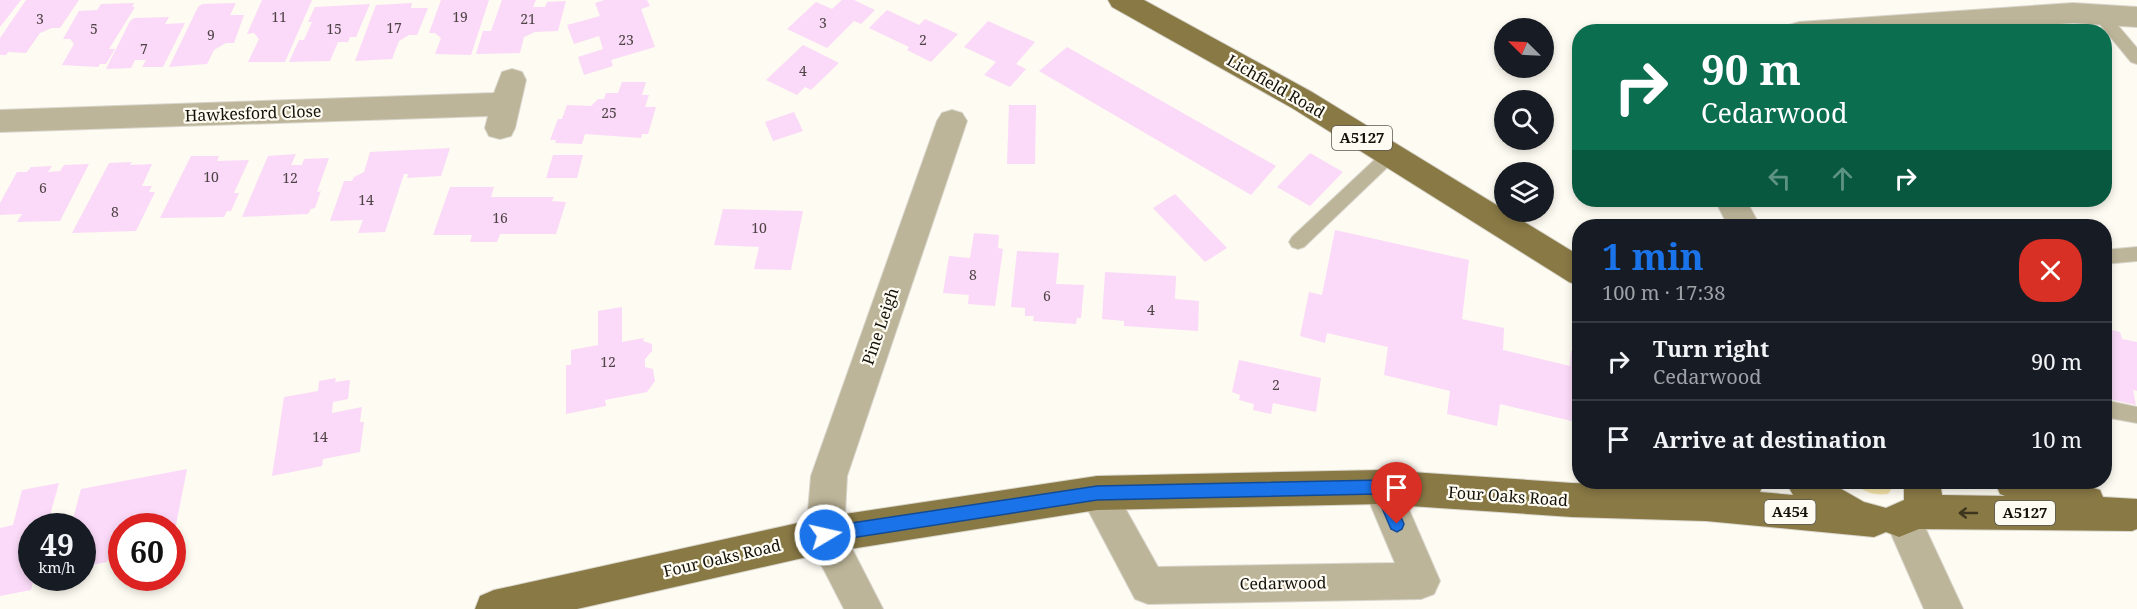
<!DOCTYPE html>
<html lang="en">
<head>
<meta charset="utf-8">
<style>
  :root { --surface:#171b24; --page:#242831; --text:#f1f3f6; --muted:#9ea1a6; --line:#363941; --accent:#1a73e8 }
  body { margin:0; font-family:"Noto Serif",serif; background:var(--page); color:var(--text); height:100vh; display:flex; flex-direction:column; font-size:22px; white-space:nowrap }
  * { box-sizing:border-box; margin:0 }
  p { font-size:20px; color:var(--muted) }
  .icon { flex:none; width:33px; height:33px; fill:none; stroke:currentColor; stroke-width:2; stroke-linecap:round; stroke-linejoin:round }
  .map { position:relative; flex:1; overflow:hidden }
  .side { position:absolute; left:1572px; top:219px; width:540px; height:270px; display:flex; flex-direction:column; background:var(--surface); border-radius:24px; box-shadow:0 3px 9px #0003 }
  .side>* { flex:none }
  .hud { position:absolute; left:1572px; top:24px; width:540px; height:183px; border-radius:24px; box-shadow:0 3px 9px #0003; background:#0b6e4f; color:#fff; overflow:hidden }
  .needle { width:39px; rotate:294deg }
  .buttons { position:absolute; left:1494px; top:18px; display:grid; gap:12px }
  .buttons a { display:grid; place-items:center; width:60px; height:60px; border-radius:50%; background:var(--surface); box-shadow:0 3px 9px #0003; font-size:30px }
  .speed { position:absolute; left:18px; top:513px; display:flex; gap:12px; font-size:30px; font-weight:700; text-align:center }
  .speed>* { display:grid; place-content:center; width:78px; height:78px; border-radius:50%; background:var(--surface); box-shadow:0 3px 9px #0003; line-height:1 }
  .speed small { font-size:15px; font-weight:400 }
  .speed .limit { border:9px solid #d22; background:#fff; color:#111 }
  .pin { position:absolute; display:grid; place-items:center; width:51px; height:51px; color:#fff; margin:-62px -26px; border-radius:50% 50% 50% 0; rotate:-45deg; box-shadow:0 0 6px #0007 }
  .pin .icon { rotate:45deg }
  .me { position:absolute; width:66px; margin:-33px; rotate:81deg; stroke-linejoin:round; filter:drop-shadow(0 0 4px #0008) }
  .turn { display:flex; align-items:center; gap:21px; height:126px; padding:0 30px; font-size:27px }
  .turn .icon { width:78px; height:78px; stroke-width:2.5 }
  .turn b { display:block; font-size:42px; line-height:51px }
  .lanes { display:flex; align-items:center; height:57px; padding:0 30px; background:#0003; justify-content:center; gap:30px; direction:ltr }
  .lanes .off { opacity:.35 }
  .round { display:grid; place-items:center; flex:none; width:63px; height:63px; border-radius:24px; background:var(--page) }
  .headline { display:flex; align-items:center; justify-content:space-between; height:102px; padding:0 30px }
  h1 { font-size:36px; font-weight:700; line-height:45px; color:var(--accent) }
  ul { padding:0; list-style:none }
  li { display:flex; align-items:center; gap:18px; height:78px; padding:0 30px; border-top:2px solid var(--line) }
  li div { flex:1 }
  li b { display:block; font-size:22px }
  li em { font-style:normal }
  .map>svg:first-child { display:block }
  .green { fill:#f3e2a7 }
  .building { fill:#fadaf8 }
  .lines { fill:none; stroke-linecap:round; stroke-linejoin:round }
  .lane-casing { stroke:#d9d6cd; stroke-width:2 }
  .street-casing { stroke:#d9d6cd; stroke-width:2 }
  .primary-casing { stroke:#d9d6cd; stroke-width:2 }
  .lane { fill:#bdb599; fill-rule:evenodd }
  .street { fill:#bdb599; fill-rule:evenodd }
  .primary { fill:#897945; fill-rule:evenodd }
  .oneway { stroke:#3d351e }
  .route { fill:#1a73e8; stroke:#114b97; stroke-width:1.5 }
  .labels { text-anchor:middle; stroke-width:4.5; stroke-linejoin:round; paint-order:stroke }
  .number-label { font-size:14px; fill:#4e4345 }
  .shield { fill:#fefbf2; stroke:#5a574f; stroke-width:1.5 }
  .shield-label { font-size:15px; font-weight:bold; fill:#141109 }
  .street-label { font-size:16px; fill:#141109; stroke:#fefbf2 }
</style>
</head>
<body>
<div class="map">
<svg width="2137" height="609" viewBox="0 0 2137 609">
  <rect width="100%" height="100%" fill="#fefbf2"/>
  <path class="green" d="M 1851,482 L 1893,482 L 1893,487 L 1888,494 C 1871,496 1864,491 1851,482 Z"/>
  <g class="building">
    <polygon points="0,0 21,0 0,27"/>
    <polygon points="26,0 79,0 60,28 52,28 40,33 26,53 8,52 6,55 0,55 0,38"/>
    <polygon points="262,0 312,0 285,62 248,62 259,39 254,33 247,34"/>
    <polygon points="441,0 489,0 471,55 435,54 441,38 435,33 429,33"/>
    <polygon points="502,0 536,0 533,7 545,7 547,2 566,1 558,31 535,32 524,37 520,53 476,54 483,31 491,31"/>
    <polygon points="604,0 647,0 650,6 641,9 655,47 611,60 613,66 584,75 578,57 603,49 599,36 574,44 567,25 600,16 595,3"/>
    <polygon points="842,0 854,0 875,10 861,24 854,21 827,48 787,29 816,2 832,9"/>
    <polygon points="134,3 132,7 135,7 109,49 115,49 106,64 100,64 98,67 62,65 74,44 70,39 63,39 79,11 97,10 101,4"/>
    <polygon points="236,3 230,15 244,15 234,43 226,43 214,50 207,64 169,67 198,7 202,4"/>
    <polygon points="412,3 411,8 428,8 417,35 409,35 399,41 392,59 355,61 376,5"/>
    <polygon points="370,4 356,37 350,37 348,42 338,42 330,61 289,62 299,40 304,40 312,22 308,22 315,7"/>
    <polygon points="887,10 919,25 925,19 958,34 931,62 907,50 909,47 869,28"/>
    <polygon points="169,17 165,24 185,23 163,67 142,67 146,60 135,60 131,68 106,69 130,21 134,18"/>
    <polygon points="988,21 1035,42 1016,64 1026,69 1010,87 984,75 996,62 964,47"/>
    <polygon points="803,45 839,63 811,90 805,87 797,95 766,80"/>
    <polygon points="1067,47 1276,166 1251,195 1039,71"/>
    <polygon points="622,82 646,82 642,95 649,95 645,107 656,107 648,134 642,134 641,138 585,134 582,144 555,143 556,140 550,140 558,119 562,119 567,105 591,106 598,99 604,99 606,93 618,93"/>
    <polygon points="1009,105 1036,105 1035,164 1007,164"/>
    <polygon points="794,112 803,131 773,141 765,122"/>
    <polygon points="450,148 441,176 407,178 408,174 404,174 385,232 358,233 363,220 330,221 344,181 352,181 354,177 364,172 370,152"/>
    <polygon points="1310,153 1343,172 1310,206 1277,187"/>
    <polygon points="296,154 291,165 302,165 304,159 329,158 317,192 321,191 315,208 311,209 308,214 242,217 268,156"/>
    <polygon points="553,155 583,155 577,178 546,178"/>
    <polygon points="191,156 219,156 217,161 249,160 234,193 239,193 231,211 227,211 224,217 160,218"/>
    <polygon points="132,162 130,165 152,164 142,186 152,186 149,192 155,192 136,231 72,233 109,163"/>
    <polygon points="89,164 60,221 17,222 22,214 0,215 0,203 17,172 27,172 31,167 52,166 48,172 60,171 64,165"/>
    <polygon points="450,187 494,187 491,197 554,197 552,201 566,202 556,234 500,234 497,242 470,242 472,235 433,235"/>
    <polygon points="1175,194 1227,248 1205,262 1153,208"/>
    <polygon points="723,209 803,211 791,270 754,269 759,247 714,245"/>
    <polygon points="1335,230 1469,260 1462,319 1504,328 1503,350 1570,366 1571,351 1580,353 1580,423 1500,404 1497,426 1447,414 1450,391 1384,375 1388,347 1327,333 1325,343 1300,336 1309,292 1322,295"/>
    <polygon points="974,233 999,235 998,248 1003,249 995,306 968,304 969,295 943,293 949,256 970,258"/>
    <polygon points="1017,251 1059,253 1056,284 1084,285 1081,318 1077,318 1076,324 1033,321 1034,316 1025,316 1025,308 1011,307"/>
    <polygon points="1105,272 1176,276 1175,299 1199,301 1198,331 1124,326 1124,321 1102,319"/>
    <polygon points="622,307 622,342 644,338 643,341 652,344 652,351 645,359 645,367 653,369 655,381 647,392 605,400 606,406 566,414 566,365 571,365 571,350 598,345 598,311"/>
    <polygon points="2104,328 2120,332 2122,339 2137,342 2137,391 2133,390 2136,405 2104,398"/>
    <polygon points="1239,360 1321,378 1316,412 1273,403 1271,414 1253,410 1254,404 1239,400 1240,395 1232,392"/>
    <polygon points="336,378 335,382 350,380 348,399 333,402 332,413 362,407 360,422 364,422 360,452 323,459 322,466 272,476 284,397 318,391 319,381"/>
    <polygon points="187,469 174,535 172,526 122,526 122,548 110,550 107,562 82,567 82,526 71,526 81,489"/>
    <polygon points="59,483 47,526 32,526 32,578 34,578 31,590 0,596 0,528 13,525 22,490"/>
  </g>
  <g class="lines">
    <g class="lane-casing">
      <g id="lane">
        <polygon points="2099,8 2104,9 2137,48 2137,64 2131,62 2094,17 2091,13 2094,9"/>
        <polygon points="1390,149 1396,151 1398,155 1396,159 1304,247 1298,249 1292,247 1289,242 1292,237 1384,151"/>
        <polygon points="2137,247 2137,261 2104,264 2104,250"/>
        <polygon points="2104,400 2137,407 2137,423 2104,417"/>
      </g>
    </g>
    <g class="street-casing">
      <g id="street">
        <polygon points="2073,3 2137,7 2137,27 2073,23 1948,32 1785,32 1789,25 1799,22"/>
        <polygon points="512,69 522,72 526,80 515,128 511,136 500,139 489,136 485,128 488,116 0,132 0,110 494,93 502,72"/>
        <polygon points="952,110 962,113 967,121 847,476 844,533 883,609 844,609 806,535 811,476 937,121 942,113"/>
        <polygon points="1715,200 1746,200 1760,226 1728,226"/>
        <polygon points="1381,470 1394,475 1440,581 1434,594 1421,599 1148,604 1135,599 1079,493 1084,481 1097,476 1110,481 1158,567 1395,563 1363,487 1368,475"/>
        <polygon points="1903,503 1916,508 1963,609 1924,609 1885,520 1890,508"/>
      </g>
    </g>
    <g class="primary-casing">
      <g id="primary">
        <polygon points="1108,0 1144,0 1312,92 1580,256 1580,286 1569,282 1292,108 1112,7"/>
        <polygon points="1381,470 1572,483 1702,487 1712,482 1764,482 1760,492 1793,495 1786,482 1829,482 1864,502 1886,508 1904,500 1904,482 1940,482 1942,495 2005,496 2000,494 1995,482 2074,482 2100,490 2103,497 2137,499 2137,529 2132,531 1919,529 1899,537 1886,532 1874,537 1706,521 1572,517 1381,504 1097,510 825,553 577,609 475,609 480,596 494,590 825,517 1097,476"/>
      </g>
    </g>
    <use href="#lane" class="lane"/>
    <use href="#street" class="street"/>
    <use href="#primary" class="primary"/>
  </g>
  <defs><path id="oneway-shaft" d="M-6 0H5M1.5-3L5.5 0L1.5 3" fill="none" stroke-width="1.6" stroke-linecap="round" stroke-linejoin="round" transform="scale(1.5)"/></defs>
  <use class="oneway" href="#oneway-shaft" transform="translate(1968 513) rotate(-180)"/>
  <polygon class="route" points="1381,480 1386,482 1404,524 1402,529 1397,532 1391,529 1376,494 1097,500 825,542 820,540 818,535 820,530 825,527 1097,486"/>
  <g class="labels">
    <g class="number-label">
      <text x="279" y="22">11</text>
      <text x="460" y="22">19</text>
      <text x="40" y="24">3</text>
      <text x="528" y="24">21</text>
      <text x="823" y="28">3</text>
      <text x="394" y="33">17</text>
      <text x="94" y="34">5</text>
      <text x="334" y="34">15</text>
      <text x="211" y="40">9</text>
      <text x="626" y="45">23</text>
      <text x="923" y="45">2</text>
      <text x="144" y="54">7</text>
      <text x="803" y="76">4</text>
      <text x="609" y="118">25</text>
      <text x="211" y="182">10</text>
      <text x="290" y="183">12</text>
      <text x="43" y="193">6</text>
      <text x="366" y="205">14</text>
      <text x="115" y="217">8</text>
      <text x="500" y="223">16</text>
      <text x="759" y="233">10</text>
      <text x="973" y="280">8</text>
      <text x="1047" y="301">6</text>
      <text x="1151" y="315">4</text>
      <text x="608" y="367">12</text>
      <text x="1276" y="390">2</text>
      <text x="320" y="442">14</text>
    </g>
    <g class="shield">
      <rect x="1332" y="126" width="60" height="24" rx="4.5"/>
      <rect x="1764.5" y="500" width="51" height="24" rx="4.5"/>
      <rect x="1995" y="501" width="60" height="24" rx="4.5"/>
    </g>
    <g class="shield-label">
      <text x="1362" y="143">A5127</text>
      <text x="1790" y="517">A454</text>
      <text x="2025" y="518">A5127</text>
    </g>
    <g class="street-label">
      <text transform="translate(1276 86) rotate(30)" y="6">Lichfield Road</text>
      <text transform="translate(253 113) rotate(-2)" y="6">Hawkesford Close</text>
      <text transform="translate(880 326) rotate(-71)" y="6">Pine Leigh</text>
      <text transform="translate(1508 496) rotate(4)" y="6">Four Oaks Road</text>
      <text transform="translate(722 558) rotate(-13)" y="6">Four Oaks Road</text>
      <text transform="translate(1283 583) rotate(-1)" y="6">Cedarwood</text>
    </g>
  </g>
</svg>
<div class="buttons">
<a><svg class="needle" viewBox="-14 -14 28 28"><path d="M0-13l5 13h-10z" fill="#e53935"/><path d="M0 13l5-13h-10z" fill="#9ea1a6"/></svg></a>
<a><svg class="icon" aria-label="search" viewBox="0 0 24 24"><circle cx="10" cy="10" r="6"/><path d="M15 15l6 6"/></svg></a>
<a><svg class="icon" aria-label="layers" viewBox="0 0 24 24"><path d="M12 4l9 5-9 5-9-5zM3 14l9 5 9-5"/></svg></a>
</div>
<div class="speed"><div>49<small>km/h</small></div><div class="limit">60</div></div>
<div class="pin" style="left:1397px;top:524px;background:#d93025"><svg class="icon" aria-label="arrive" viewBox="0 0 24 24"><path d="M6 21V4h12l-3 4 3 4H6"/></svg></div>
<svg class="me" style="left:825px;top:535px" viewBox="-20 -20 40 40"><circle r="17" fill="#1a73e8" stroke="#fff" stroke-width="3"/><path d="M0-11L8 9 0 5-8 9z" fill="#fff"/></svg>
<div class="hud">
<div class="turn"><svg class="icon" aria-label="right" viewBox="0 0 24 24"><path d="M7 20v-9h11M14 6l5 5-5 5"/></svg><div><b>90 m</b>Cedarwood</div></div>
<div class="lanes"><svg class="icon off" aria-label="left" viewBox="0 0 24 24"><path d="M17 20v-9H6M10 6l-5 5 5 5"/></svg><svg class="icon off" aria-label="ahead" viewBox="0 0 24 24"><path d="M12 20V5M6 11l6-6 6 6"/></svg><svg class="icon" aria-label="right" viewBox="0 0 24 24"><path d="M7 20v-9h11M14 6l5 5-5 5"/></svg></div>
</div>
<section class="side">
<div class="headline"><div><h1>1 min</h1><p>100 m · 17:38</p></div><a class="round" style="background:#d93025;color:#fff"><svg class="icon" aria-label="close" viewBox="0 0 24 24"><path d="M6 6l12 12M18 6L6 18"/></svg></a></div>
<ul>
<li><svg class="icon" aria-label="right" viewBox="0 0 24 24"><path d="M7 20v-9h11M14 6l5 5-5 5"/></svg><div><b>Turn right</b><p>Cedarwood</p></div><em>90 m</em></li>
<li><svg class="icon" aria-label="arrive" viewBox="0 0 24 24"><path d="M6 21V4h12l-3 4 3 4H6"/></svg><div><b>Arrive at destination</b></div><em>10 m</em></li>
</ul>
</section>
</div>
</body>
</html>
